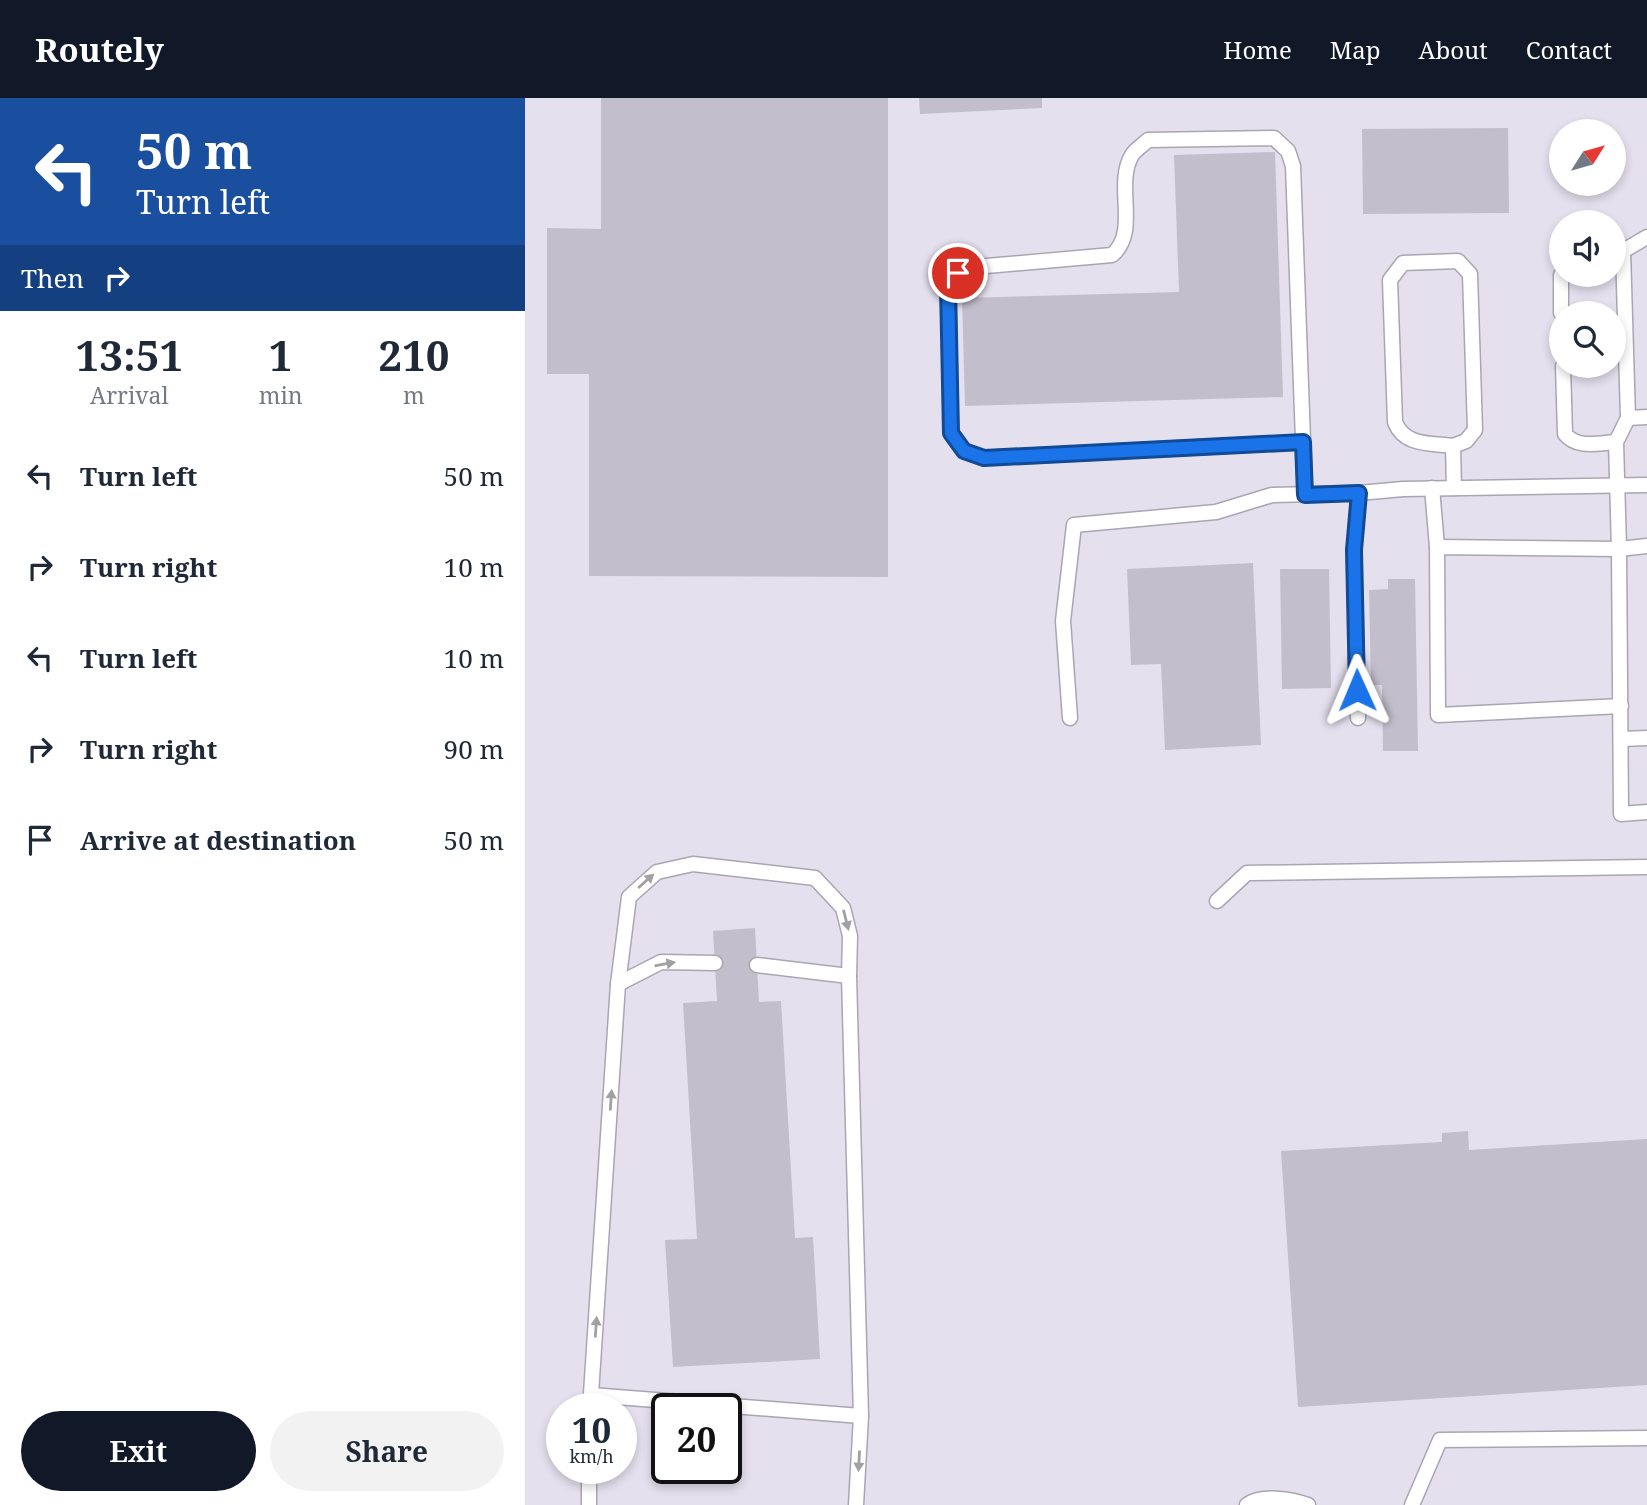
<!DOCTYPE html>
<html lang="en">
<head>
<meta charset="utf-8">
<style>
  :root { --surface:#fff; --page:#f2f2f3; --text:#1f2937; --muted:#747a83; --accent:#111827 }
  body { margin:0; font-family:"Noto Serif",serif; background:var(--page); color:var(--text); height:100vh; display:flex; flex-direction:column; font-size:26px; white-space:nowrap }
  * { box-sizing:border-box; margin:0 }
  p { font-size:23px; color:var(--muted) }
  .icon { flex:none; width:38px; height:38px; fill:none; stroke:currentColor; stroke-width:2; stroke-linecap:round; stroke-linejoin:round }
  .map { position:relative; flex:1; overflow:hidden }
  .sheet { display:flex; flex-direction:column; background:var(--surface); width:525px }
  .sheet>* { flex:none }
  .hud { background:#1a4fa0; color:#fff; overflow:hidden }
  .needle { width:46px; rotate:53deg }
  .tools { position:absolute; left:1024px; top:21px; display:grid; gap:14px }
  .tools a { display:grid; place-items:center; width:77px; height:77px; border-radius:50%; background:var(--surface); box-shadow:0 4px 10px #0003; font-size:35px }
  .speed { position:absolute; left:21px; top:1295px; display:flex; gap:14px; font-size:35px; font-weight:700; text-align:center }
  .speed>* { display:grid; place-content:center; width:91px; height:91px; border-radius:50%; background:var(--surface); box-shadow:0 4px 10px #0003; line-height:1 }
  .speed small { font-size:18px; font-weight:400 }
  .speed .limit { border:4px solid #111; border-radius:10px; background:#fff; color:#111 }
  .pin { position:absolute; display:grid; place-items:center; width:60px; height:60px; color:#fff; margin:-30px; border:4px solid #fff; border-radius:50%; box-shadow:0 2px 7px #0007 }
  .me { position:absolute; width:77px; margin:-38px; rotate:359deg; stroke-linejoin:round; filter:drop-shadow(0 0 5px #0008) }
  .turn { display:flex; align-items:center; gap:24px; height:147px; padding:0 21px; font-size:32px }
  .turn .icon { width:91px; height:91px; stroke-width:2.5 }
  .turn b { display:block; font-size:49px; line-height:60px }
  .then { display:flex; align-items:center; height:66px; padding:0 21px; background:#0003; gap:14px; font-size:26px }
  .eta { display:flex; justify-content:space-evenly; align-items:center; height:119px; text-align:center }
  .eta b { font-size:42px; font-weight:700; line-height:49px }
  .button { display:flex; gap:14px; margin-top:auto; padding:14px 21px }
  .button a { flex:1; height:80px; border-radius:42px; background:var(--accent); color:#fff; font-size:28px; font-weight:700; line-height:80px; text-align:center }
  .button a+a { background:var(--page); color:var(--text) }
  ul { padding:0; list-style:none }
  li { display:flex; align-items:center; gap:21px; height:91px; padding:0 21px }
  li div { flex:1 }
  li b { display:block; font-size:26px }
  li em { font-style:normal }
  header { display:flex; align-items:center; gap:42px; box-sizing:border-box; height:98px; padding:0 35px; background:var(--accent); color:#fff }
  header strong { font-size:33px }
  nav { display:flex; gap:38px; margin-inline-start:auto; font-size:24px }
  main { display:flex; flex:1; min-height:0 }
  .map>svg:first-child { display:block }
  .building { fill:#c3becc }
  .lines { fill:none; stroke-linecap:round; stroke-linejoin:round }
  .lane-casing { stroke:#aaa5b2; stroke-width:17 }
  .lane { stroke:#fff; stroke-width:14 }
  .oneway { fill:#a1a0a2 }
  .route-casing { stroke:#114b97; stroke-width:18 }
  .route { stroke:#1a73e8; stroke-width:12 }
</style>
</head>
<body>
<header>
<strong>Routely</strong>
<nav><a>Home</a><a>Map</a><a>About</a><a>Contact</a></nav>
</header>
<main>
<section class="sheet">
<div class="hud">
<div class="turn"><svg class="icon" aria-label="left" viewBox="0 0 24 24"><path d="M17 20v-9H6M10 6l-5 5 5 5"/></svg><div><b>50 m</b>Turn left</div></div>
<div class="then">Then<svg class="icon" aria-label="right" viewBox="0 0 24 24"><path d="M7 20v-9h11M14 6l5 5-5 5"/></svg></div>
</div>
<div class="eta">
<div><b>13:51</b><p>Arrival</p></div>
<div><b>1</b><p>min</p></div>
<div><b>210</b><p>m</p></div>
</div>
<ul>
<li><svg class="icon" aria-label="left" viewBox="0 0 24 24"><path d="M17 20v-9H6M10 6l-5 5 5 5"/></svg><div><b>Turn left</b></div><em>50 m</em></li>
<li><svg class="icon" aria-label="right" viewBox="0 0 24 24"><path d="M7 20v-9h11M14 6l5 5-5 5"/></svg><div><b>Turn right</b></div><em>10 m</em></li>
<li><svg class="icon" aria-label="left" viewBox="0 0 24 24"><path d="M17 20v-9H6M10 6l-5 5 5 5"/></svg><div><b>Turn left</b></div><em>10 m</em></li>
<li><svg class="icon" aria-label="right" viewBox="0 0 24 24"><path d="M7 20v-9h11M14 6l5 5-5 5"/></svg><div><b>Turn right</b></div><em>90 m</em></li>
<li><svg class="icon" aria-label="arrive" viewBox="0 0 24 24"><path d="M6 21V4h12l-3 4 3 4H6"/></svg><div><b>Arrive at destination</b></div><em>50 m</em></li>
</ul>
<div class="button"><a>Exit</a><a>Share</a></div>
</section>
<div class="map">
<svg width="1122" height="1407" viewBox="0 0 1122 1407">
  <rect width="100%" height="100%" fill="#e5e0ee"/>
  <g class="building">
    <polygon points="76,0 363,0 363,479 64,478 64,276 22,276 22,130 76,131"/>
    <polygon points="394,0 517,0 517,10 395,16"/>
    <polygon points="983,30 984,115 838,116 837,31"/>
    <polygon points="750,54 758,299 440,308 437,200 654,194 649,57"/>
    <polygon points="728,465 736,647 640,652 636,566 606,567 602,471"/>
    <polygon points="755,471 804,471 806,590 757,591"/>
    <polygon points="863,481 890,481 893,653 858,653 857,587 846,587 844,492 863,491"/>
    <polygon points="230,830 234,904 256,903 270,1140 288,1139 295,1261 148,1269 140,1142 172,1141 158,905 192,903 188,833"/>
    <polygon points="943,1033 944,1052 1122,1041 1122,1287 773,1309 756,1053 917,1044 917,1035"/>
  </g>
  <g class="lines">
    <g class="lane-casing">
      <g id="lane">
        <polyline points="1122,139 1098,153 1103,320 1122,319"/>
        <polyline points="1036,215 1036,177"/>
        <path d="M 1038,268 L 1040,336 C 1052,351 1073,345 1091,344"/>
        <path d="M 778,344 L 459,360 L 439,353 L 426,335 L 423,189 L 433,175 L 450,169 L 587,157 C 615,134 589,87 607,57 C 610,52 618,47 623,42 L 749,40 L 763,53 L 768,68 L 780,397"/>
        <path d="M 928,348 C 905,345 879,348 870,324 L 865,182 L 878,165 L 933,163 L 945,176 L 950,332 L 941,343 L 928,348 L 929,390"/>
        <polyline points="907,390 912,449"/>
        <polyline points="1122,448 1094,451 1096,716 1122,714"/>
        <polyline points="1096,608 913,617 912,449 1094,451 1091,344 1103,320"/>
        <polyline points="545,620 538,523 549,427 691,414 747,397 834,395"/>
        <polyline points="833,620 829,452 834,395 878,391 1122,387"/>
        <polyline points="1096,641 1122,640"/>
        <polyline points="692,803 722,775 1122,769"/>
        <polyline points="232,867 324,878"/>
        <polyline points="93,886 136,864 190,865"/>
        <polyline points="66,1297 336,1318"/>
        <polyline points="65,1311 93,886 104,799 132,774 168,766 290,780 318,810 325,838 324,878 336,1318 331,1407"/>
        <polyline points="64,1407 64,1370"/>
        <path d="M 722,1407 C 736,1396 767,1401 783,1407"/>
        <polyline points="887,1407 915,1342 1122,1340"/>
      </g>
    </g>
    <use href="#lane" class="lane"/>
  </g>
  <defs><path id="oneway-solid" d="M-6-.8H1V-3.2L6.5 0L1 3.2V.8H-6Z" transform="scale(1.75)"/></defs>
  <g class="oneway">
    <use href="#oneway-solid" transform="translate(121 783) rotate(-42)"/>
    <use href="#oneway-solid" transform="translate(321 822) rotate(76)"/>
    <use href="#oneway-solid" transform="translate(140 866) rotate(-10)"/>
    <use href="#oneway-solid" transform="translate(86 1002) rotate(-86)"/>
    <use href="#oneway-solid" transform="translate(71 1229) rotate(-86)"/>
    <use href="#oneway-solid" transform="translate(334 1363) rotate(93)"/>
  </g>
  <g class="lines">
    <g class="route-casing">
      <polyline id="route" points="433,175 423,188 426,335 439,353 459,360 778,344 780,397 834,395 829,452 832,592"/>
    </g>
    <use href="#route" class="route"/>
  </g>
</svg>
<div class="tools">
<a><svg class="needle" viewBox="-14 -14 28 28"><path d="M0-13l5 13h-10z" fill="#e53935"/><path d="M0 13l5-13h-10z" fill="#747a83"/></svg></a>
<a><svg class="icon" aria-label="sound" viewBox="0 0 24 24"><path d="M4 9h4l5-4v14l-5-4H4zM17 9q2 3 0 6"/></svg></a>
<a><svg class="icon" aria-label="search" viewBox="0 0 24 24"><circle cx="10" cy="10" r="6"/><path d="M15 15l6 6"/></svg></a>
</div>
<div class="speed"><div>10<small>km/h</small></div><div class="limit">20</div></div>
<div class="pin" style="left:433px;top:175px;background:#d93025"><svg class="icon" aria-label="arrive" viewBox="0 0 24 24"><path d="M6 21V4h12l-3 4 3 4H6"/></svg></div>
<svg class="me" style="left:832px;top:592px" viewBox="-20 -20 40 40"><path d="M0-17L14 15 0 8-14 15z" fill="#1a73e8" stroke="#fff" stroke-width="4"/></svg>
</div>
</main>
</body>
</html>
